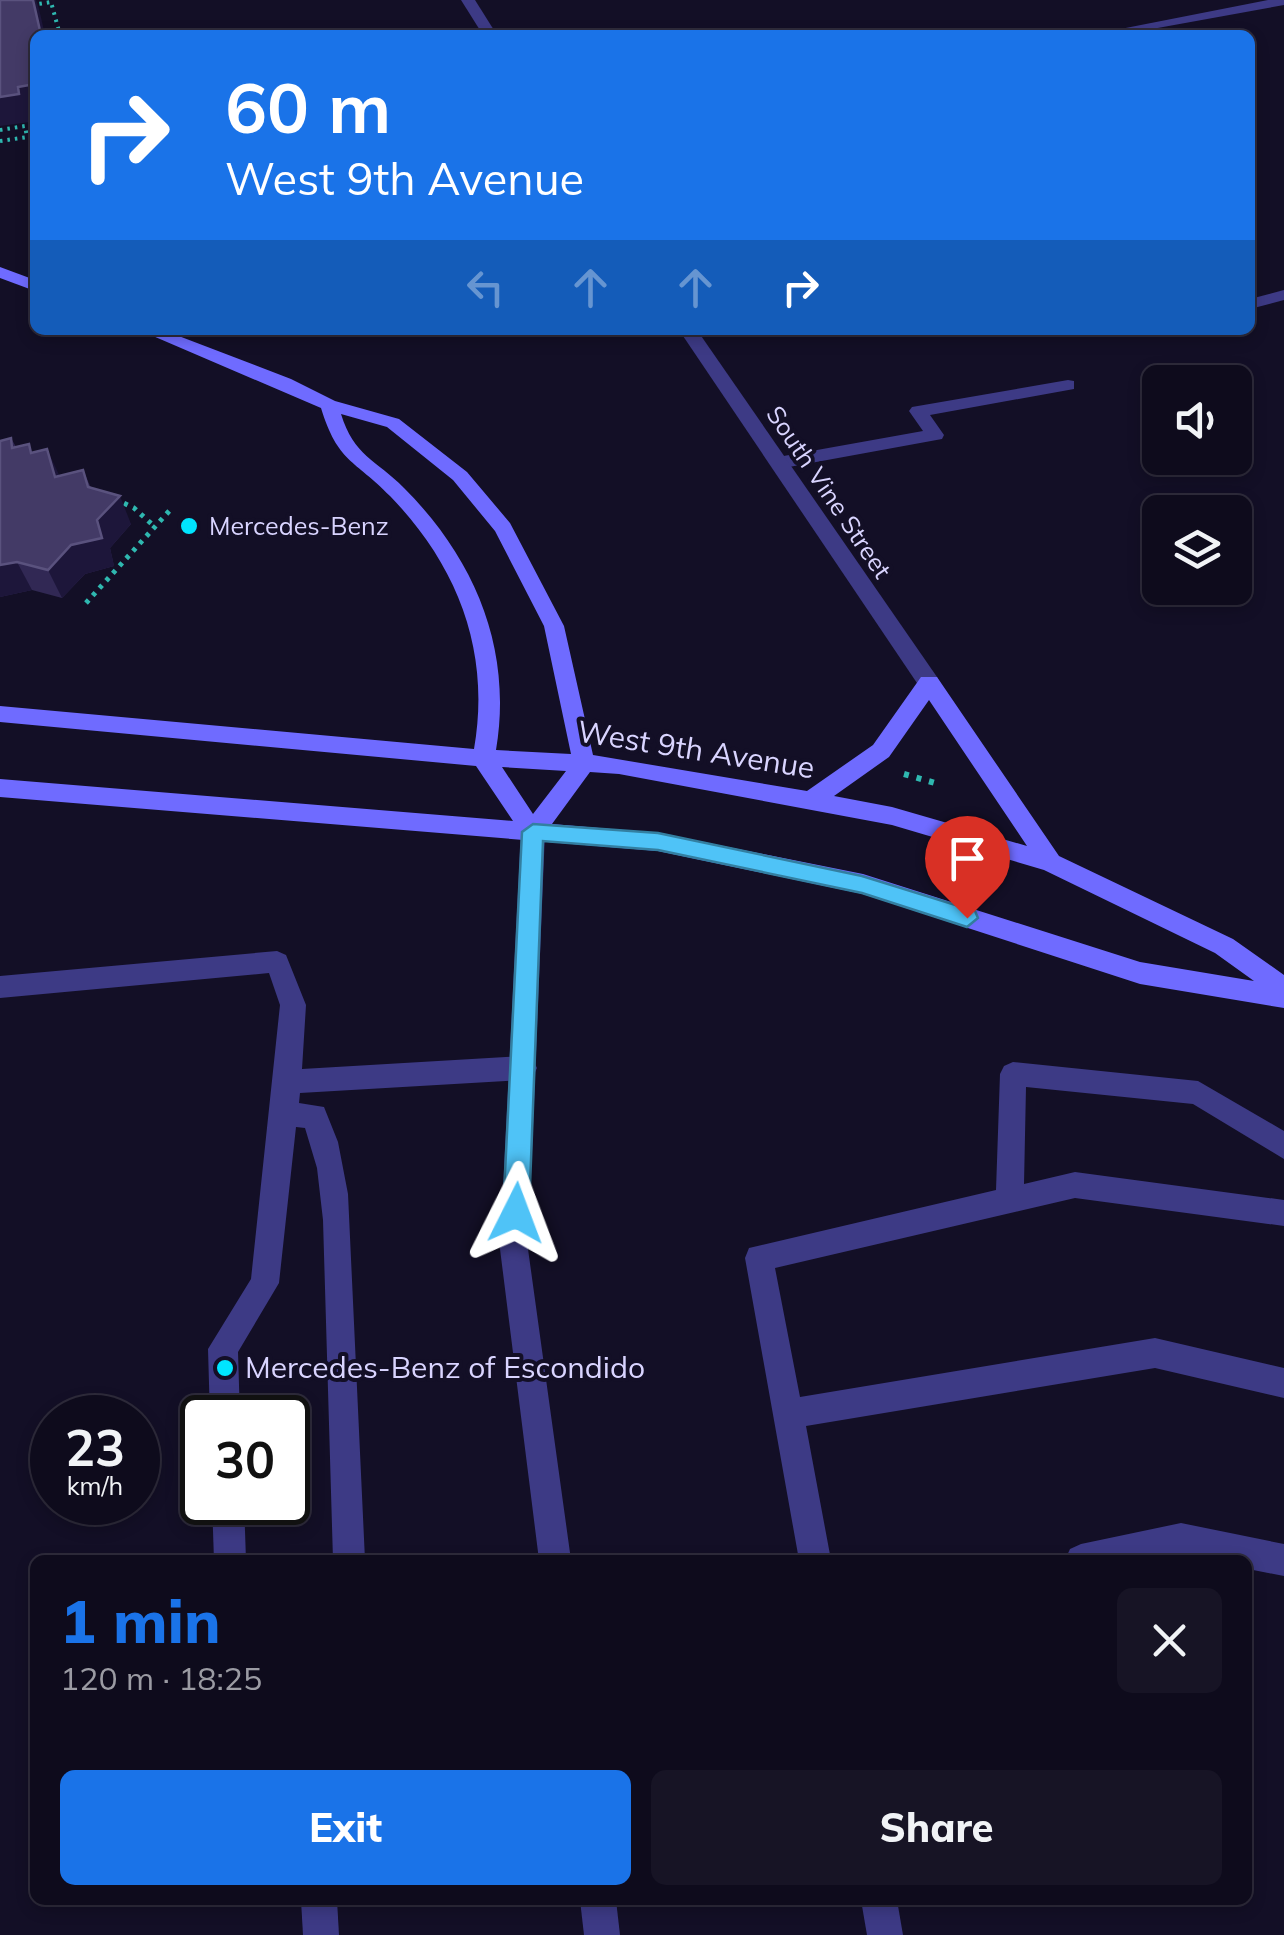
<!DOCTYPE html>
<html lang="en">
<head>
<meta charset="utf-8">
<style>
  :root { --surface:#0e0b1c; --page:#171425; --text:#f1f3f6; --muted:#9b9ba3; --line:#2e2b3b; --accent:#1a73e8 }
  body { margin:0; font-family:Mulish,sans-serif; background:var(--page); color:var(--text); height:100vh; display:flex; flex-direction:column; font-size:38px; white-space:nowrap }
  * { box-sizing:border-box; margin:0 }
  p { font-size:32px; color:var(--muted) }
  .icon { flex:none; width:55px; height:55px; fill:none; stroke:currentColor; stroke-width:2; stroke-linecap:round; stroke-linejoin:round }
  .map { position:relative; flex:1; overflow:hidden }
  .details { position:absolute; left:30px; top:1555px; width:1222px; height:350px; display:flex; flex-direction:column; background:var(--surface); border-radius:15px; box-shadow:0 5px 15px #0003,0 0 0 2px var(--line) }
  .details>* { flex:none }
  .banner { position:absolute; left:30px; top:30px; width:1225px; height:305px; border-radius:15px; box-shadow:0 5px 15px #0003,0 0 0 2px var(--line); background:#1a73e8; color:#fff; overflow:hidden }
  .fabs { position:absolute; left:1142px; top:365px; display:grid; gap:20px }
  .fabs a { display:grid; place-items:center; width:110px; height:110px; border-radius:15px; background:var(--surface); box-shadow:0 5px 15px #0003,0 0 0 2px var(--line); font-size:50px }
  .speed { position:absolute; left:30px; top:1395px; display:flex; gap:20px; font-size:50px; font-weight:700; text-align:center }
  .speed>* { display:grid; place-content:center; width:130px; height:130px; border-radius:50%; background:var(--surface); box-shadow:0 5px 15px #0003,0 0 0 2px var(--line); line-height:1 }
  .speed small { font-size:25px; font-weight:400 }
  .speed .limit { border:5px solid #111; border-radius:15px; background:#fff; color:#111 }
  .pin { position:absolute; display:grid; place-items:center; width:85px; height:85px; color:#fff; margin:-102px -42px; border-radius:50% 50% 50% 0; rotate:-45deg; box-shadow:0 0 10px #0007 }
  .pin .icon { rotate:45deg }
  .me { position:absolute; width:110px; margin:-55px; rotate:3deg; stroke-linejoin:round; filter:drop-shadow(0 0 8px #0008) }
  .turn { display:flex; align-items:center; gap:35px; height:210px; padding:0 30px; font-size:45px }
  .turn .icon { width:130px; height:130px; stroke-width:2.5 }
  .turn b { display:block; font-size:70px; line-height:85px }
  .lanes { display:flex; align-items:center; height:95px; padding:0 30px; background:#0003; justify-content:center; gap:50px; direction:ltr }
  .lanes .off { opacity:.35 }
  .round { display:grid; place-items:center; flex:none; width:105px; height:105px; border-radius:15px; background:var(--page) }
  .overview { display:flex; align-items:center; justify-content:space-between; height:170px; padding:0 30px }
  h1 { font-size:60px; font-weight:800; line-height:75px; color:var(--accent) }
  .primary-button { display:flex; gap:20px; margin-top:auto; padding:20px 30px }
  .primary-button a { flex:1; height:115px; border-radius:15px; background:var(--accent); color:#fff; font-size:40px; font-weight:800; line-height:115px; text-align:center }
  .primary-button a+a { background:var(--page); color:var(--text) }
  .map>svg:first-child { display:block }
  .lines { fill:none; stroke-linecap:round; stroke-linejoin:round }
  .path-far2 { stroke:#2fb8b0; stroke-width:4; stroke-dasharray:2.5 5; stroke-linecap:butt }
  .path-far1 { stroke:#2fb8b0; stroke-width:5; stroke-dasharray:4 6; stroke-linecap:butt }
  .path { stroke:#2fb8b0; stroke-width:6; stroke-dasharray:5 8; stroke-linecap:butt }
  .lane { fill:#3d3a85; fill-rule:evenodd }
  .street { fill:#3d3a85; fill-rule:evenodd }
  .secondary { fill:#6f6bff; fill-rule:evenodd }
  .wall { fill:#312854 }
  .shaded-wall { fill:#1d163a }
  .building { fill:#433a66; stroke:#5a527e; stroke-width:2.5 }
  .route { fill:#4fc3f7; stroke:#337fa1; stroke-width:2.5 }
  .poi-dot { fill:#00e5ff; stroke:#130f26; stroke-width:4 }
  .labels { text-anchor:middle; stroke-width:8; stroke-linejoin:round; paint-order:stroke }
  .far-street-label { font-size:25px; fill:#d9d4ff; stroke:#130f26 }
  .far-poi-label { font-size:25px; fill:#d9d4ff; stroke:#130f26; text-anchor:start }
  .street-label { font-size:30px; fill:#d9d4ff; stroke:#130f26 }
  .poi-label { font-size:30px; fill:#d9d4ff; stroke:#130f26; text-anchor:start }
</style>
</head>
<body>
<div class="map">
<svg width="1284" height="1935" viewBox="0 0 1284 1935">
  <rect width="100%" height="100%" fill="#130f26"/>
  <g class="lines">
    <g class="path-far2">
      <polyline points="32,5 51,2 60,35"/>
      <polyline points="0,130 25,126 27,137"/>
      <polyline points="0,141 35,136"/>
    </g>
    <g class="path-far1">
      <polyline points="115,499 134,508 155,527"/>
      <polyline points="86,603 171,509"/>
    </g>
    <polyline class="path" points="904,774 935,783"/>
    <g class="lane">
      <polygon points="1284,290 1284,300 1250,309 1250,299"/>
      <polygon points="1068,380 1074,381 1074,389 930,415 944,435 942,439 778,469 769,463 778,457 923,431 909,411 912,407"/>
      <polygon points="277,951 286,955 306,1005 302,1069 524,1056 533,1060 537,1068 533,1076 524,1080 300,1093 299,1103 324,1107 338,1142 348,1194 365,1560 333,1560 323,1220 317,1168 305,1128 296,1127 279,1283 238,1352 240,1418 210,1418 208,1349 251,1279 280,1005 269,973 0,998 0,976"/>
      <polygon points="1013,1062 1198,1081 1284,1131 1284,1159 1193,1104 1026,1087 1024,1184 1075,1172 1284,1200 1284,1226 1075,1198 775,1268 800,1397 1155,1338 1284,1368 1284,1398 1155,1368 806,1426 831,1560 799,1560 745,1258 749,1248 996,1190 1000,1074 1004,1066"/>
      <polygon points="212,1502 244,1502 246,1560 214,1560"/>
      <polygon points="1181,1523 1284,1544 1284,1576 1248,1569 1248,1560 1205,1560 1181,1555 1157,1560 1065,1560 1070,1549 1081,1544"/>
      <polygon points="301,1900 337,1900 339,1935 303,1935"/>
      <polygon points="861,1900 897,1900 903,1935 867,1935"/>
    </g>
    <g class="street">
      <polygon points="461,0 475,0 497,35 483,35"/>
      <polygon points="1268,0 1284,0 1284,5 1119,35 1090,35"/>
      <polygon points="679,330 697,330 937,677 940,683 937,689 921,689"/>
      <polygon points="533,823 545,832 528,1249 571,1560 539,1560 500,1249 521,832"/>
      <polygon points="580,1900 616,1900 620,1935 584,1935"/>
    </g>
    <g class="secondary">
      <polygon points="0,267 35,280 35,291 0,278"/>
      <path d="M 139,330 L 163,330 L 291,379 L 335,401 L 399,419 L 467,472 L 510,523 L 564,626 L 593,755 L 807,791 L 873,745 L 921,677 L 937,677 L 1059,856 L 1233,939 L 1284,975 L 1284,1008 L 1140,984 L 863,894 L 658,851 L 0,797 L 0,779 L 513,821 L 476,766 L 0,722 L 0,706 L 474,749 C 491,652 458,566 390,496 C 354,459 338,463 321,408 ZM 341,414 L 387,427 L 453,480 L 495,531 L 544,626 L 571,754 L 496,750 C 513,649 475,559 404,488 C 375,459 354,456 341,414 ZM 929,700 L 1027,846 L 892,807 L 834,796 L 889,757 ZM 502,767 L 566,771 L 533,814 ZM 590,772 L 619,774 L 892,825 L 1044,870 L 1215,953 L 1254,981 L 1140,962 L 863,874 L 658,833 L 552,824 Z"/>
    </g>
  </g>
  <polygon class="wall" points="11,438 16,447 33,453 59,476 83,470 91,488 131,524 110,548 114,566 85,574 62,598 32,590 0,597"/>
  <g class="shaded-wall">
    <polygon points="33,0 36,0 39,9 45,35 41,35"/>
    <polygon points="35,84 35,114 29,115 30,122 0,126 0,97 18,87"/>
    <polygon points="47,449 60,477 55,477"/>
    <polygon points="120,496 131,524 110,548 114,566 85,574 62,598 48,570"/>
    <polygon points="17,562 32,590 0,597 0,565"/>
  </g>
  <g class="building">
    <polygon points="0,0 33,0 41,35 35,35 35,77 33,77 35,84 18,87 19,94 0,97"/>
    <polygon points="11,438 12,448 29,444 31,453 47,449 55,477 83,470 88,487 120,496 97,520 102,538 71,545 48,570 17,562 0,565 0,441"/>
  </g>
  <polygon class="route" points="533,824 658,833 862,876 975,911 978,918 967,927 862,893 658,850 543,841 529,1213 525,1222 516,1225 507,1222 503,1213 522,832"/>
  <g class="poi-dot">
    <circle cx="189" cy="526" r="10"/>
    <circle cx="225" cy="1368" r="10"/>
  </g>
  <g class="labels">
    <g class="far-street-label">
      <text transform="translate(829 492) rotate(56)" y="9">South Vine Street</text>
    </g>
    <g class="far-poi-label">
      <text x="209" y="535">Mercedes-Benz</text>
    </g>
    <g class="street-label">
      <text transform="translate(696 750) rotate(9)" y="10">West 9th Avenue</text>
    </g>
    <g class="poi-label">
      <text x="245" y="1378">Mercedes-Benz of Escondido</text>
    </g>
  </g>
</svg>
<div class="fabs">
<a><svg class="icon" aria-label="sound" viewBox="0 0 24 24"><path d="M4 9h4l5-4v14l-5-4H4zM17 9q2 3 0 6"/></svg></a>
<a><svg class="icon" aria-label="layers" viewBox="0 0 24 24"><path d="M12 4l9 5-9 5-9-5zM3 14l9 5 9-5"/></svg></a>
</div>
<div class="speed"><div>23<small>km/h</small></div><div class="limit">30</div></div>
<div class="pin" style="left:967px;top:918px;background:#d93025"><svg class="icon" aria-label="arrive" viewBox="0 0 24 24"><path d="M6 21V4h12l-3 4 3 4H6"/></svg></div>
<svg class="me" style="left:516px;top:1213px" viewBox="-20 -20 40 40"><path d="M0-17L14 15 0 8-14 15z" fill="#4fc3f7" stroke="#fff" stroke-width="4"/></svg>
<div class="banner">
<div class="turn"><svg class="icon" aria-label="right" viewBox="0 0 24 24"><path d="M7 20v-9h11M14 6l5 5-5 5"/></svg><div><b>60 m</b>West 9th Avenue</div></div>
<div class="lanes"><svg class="icon off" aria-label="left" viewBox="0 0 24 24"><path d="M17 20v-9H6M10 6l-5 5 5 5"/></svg><svg class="icon off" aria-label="ahead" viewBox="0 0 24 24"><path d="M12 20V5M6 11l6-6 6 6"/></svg><svg class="icon off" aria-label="ahead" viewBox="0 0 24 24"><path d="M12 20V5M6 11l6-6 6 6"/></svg><svg class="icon" aria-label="right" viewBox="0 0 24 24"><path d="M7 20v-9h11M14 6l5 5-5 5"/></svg></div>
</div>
<section class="details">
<div class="overview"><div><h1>1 min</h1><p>120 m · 18:25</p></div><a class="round"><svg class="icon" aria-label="close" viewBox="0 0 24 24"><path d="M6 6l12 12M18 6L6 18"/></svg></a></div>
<div class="primary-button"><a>Exit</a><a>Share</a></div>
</section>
</div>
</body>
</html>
